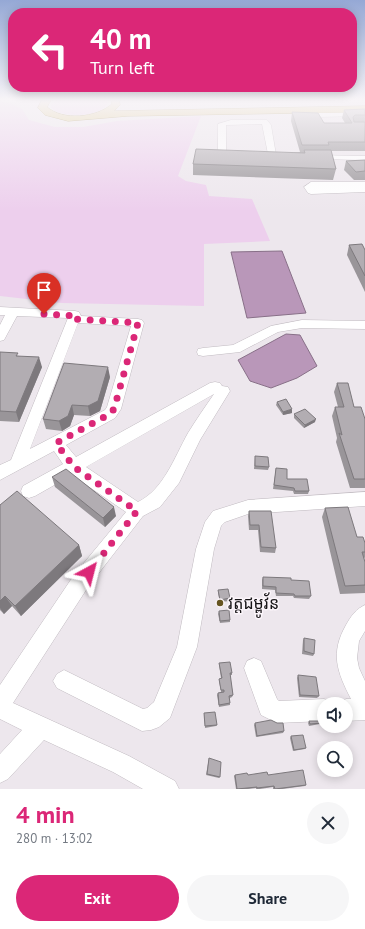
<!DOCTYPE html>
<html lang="en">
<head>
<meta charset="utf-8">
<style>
  :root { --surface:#fff; --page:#f6f6f7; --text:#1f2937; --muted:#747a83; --accent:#db2777 }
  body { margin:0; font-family:"PT Sans","Noto Sans Khmer",sans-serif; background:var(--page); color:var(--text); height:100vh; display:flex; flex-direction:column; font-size:15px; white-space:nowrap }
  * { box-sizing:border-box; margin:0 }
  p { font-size:13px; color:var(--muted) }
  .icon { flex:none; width:22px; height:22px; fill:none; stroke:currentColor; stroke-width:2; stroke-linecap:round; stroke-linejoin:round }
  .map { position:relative; height:789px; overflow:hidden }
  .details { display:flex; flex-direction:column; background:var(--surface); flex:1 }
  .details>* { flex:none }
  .top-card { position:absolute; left:8px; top:8px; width:349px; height:84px; border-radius:16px; box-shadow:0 2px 10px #0003; background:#db2777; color:#fff; overflow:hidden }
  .buttons { position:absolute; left:317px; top:697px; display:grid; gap:8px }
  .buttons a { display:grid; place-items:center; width:36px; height:36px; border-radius:50%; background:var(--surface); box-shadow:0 2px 10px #0003; font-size:20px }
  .pin { position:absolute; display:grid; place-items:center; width:34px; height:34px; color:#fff; margin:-41px -17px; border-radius:50% 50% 50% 0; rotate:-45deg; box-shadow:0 0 4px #0007 }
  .pin .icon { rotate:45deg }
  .me { position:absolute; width:44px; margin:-22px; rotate:38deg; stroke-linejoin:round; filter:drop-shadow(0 0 3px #0008) }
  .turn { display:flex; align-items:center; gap:14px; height:84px; padding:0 16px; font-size:18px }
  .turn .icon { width:52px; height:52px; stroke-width:2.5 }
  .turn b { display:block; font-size:28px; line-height:34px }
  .round { display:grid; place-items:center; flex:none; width:42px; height:42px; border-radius:21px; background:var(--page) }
  .headline { display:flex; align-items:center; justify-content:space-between; height:68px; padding:0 16px }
  h1 { font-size:24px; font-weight:700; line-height:30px; color:var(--accent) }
  .button { display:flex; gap:8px; margin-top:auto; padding:8px 16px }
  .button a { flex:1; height:46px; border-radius:24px; background:var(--accent); color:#fff; font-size:16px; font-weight:700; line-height:46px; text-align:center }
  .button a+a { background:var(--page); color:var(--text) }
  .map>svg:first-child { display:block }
  .green { fill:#edcfed }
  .water { fill:#b997b9; stroke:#887088 }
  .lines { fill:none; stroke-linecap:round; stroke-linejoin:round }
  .minor-casing { stroke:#c1bbc1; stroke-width:1 }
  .major-casing { stroke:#897122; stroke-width:1 }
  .minor { fill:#fff; fill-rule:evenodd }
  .major { fill:#ddc77e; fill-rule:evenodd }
  .wall { fill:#999599 }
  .shaded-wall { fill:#7d797d }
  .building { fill:#b2adb2; stroke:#7d797d }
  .route { stroke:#db2777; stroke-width:7; stroke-dasharray:0 12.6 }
  .poi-dot { fill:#655421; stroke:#fbf5fa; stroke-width:1.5 }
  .labels { text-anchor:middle; stroke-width:3; stroke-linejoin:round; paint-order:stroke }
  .near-poi-label { font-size:16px; fill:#171517; stroke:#fbf5fa; text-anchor:start }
</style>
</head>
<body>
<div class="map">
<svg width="365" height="789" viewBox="0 0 365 789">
  <rect width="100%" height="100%" fill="#ede7ed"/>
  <g class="green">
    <path d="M 56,100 L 106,100 L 108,103 C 101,118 62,118 51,108 L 51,105 Z"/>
    <polygon points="0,101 12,104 22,109 29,120 55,127 83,127 117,121 201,116 178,176 186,181 206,185 209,196 252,199 270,241 204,244 204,306 62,303 0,296"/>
  </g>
  <g class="water">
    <polygon points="282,251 306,313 247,318 231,252"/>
    <polygon points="286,334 300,335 317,366 297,378 271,388 250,381 238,360"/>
  </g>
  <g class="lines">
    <g class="minor-casing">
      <g id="minor">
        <polygon points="365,112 365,116 315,117 312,115 315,113"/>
        <polygon points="231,120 267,120 271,125 276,155 285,155 289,157 285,159 269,159 262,124 226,125 226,151 240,154 241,156 237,158 221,156 218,151 218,124"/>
        <polygon points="311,155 365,156 365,160 314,159 310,157"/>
        <polygon points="311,182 365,182 365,192 311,194 308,193 304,187"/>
        <path d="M 0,307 L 75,311 L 79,312 L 81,316 L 138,319 L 142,320 L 144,323 L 121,409 L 115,418 L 66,445 L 76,457 L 210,383 L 215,382 L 220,383 L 222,386 L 228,387 L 230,391 L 200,440 L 179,483 L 160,507 L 143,516 L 88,587 L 13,703 L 129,756 L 175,781 L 179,789 L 143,789 L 113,772 L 44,740 L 8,779 L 0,783 L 0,754 L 22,730 L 0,719 L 0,685 L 74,575 L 126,512 L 72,475 L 35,496 L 29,498 L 23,496 L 21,491 L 23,486 L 63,464 L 54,451 L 0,480 L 0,465 L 11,460 L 68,318 L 17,316 L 4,340 L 0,341 L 0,325 L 5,315 L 0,315 ZM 78,323 L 131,326 L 107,407 L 105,410 L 30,449 ZM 214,394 C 205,407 196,420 188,433 C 174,458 164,489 138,502 L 86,467 Z"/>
        <polygon points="302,320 365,321 365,329 302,328 278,332 240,352 203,356 198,355 197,352 198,349 203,348 233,345 271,326"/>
        <polygon points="365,492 365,506 248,514 225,522 221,526 214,549 197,647 173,710 170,718 159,727 151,730 142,731 57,688 53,681 57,674 64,670 143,709 147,708 154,702 177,647 196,549 205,522 213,511 248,500"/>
        <path d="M 365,605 L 365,631 L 359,641 L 357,658 L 359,668 L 365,681 L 365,720 L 346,721 L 346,704 L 338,704 L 346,699 L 351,699 C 337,672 330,653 346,625 C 351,616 356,609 365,605 Z"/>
        <polygon points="254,658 261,661 277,699 279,701 324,699 332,702 332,704 324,704 324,721 277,723 261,715 244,668 247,661"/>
      </g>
    </g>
    <g class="major-casing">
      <path id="major" d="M 42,100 L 51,100 L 47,107 C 63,121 96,118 112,104 L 111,100 L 119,100 L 120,105 L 114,111 L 365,106 L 365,112 L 128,116 L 68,121 L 45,115 L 38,108 Z"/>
    </g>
    <use href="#minor" class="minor"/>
    <use href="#major" class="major"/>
  </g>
  <g class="wall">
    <polygon points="365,109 365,151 331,151 336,169 333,180 193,175 193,164 300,152 291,121 292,112 324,123 345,123 342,118 344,110"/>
    <polygon points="365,160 365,180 354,180 344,170 346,161"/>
    <polygon points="349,245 365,250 365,292 347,255"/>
    <polygon points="0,352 19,356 42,367 19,422 0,421"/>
    <polygon points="110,377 100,411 90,416 74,415 70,426 62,431 46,429 43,419"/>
    <polygon points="337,383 354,407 365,419 365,488 350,488 336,442 337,438 332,416 335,407 338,407 334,392"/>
    <polygon points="277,402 292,413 283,415 276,405"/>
    <polygon points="294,414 315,422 304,428 294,418"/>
    <polygon points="255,456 269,467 268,470 254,469"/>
    <polygon points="276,468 287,479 309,491 308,494 294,494 293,491 273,489"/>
    <polygon points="52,477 116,516 105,527 55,487"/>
    <polygon points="0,505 79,545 82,556 21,616 12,606 4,614 0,610"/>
    <polygon points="325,508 357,537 365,543 365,557 364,559 365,562 365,593 340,594 322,517"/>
    <polygon points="249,511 276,548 275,553 260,552 258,530 249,530 248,516"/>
    <polygon points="263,577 291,580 311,596 309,599 294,598 293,596 276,596 275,590 262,589 262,580"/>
    <polygon points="218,590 230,598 230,601 220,602 218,593"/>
    <polygon points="219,611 230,620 230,622 220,623 218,614"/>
    <polygon points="304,638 314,654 313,656 302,654 303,640"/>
    <polygon points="219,663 232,673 232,675 230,675 233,695 232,697 230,698 230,705 219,707 217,695 218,693 221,692 219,681 219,679 221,678 219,665"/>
    <polygon points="298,675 319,696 317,698 299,697 297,678"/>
    <polygon points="204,713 217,725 216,726 205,728"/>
    <polygon points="309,721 322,723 320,724 309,726 308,723"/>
    <polygon points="255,723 284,731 283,733 256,737 254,725"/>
    <polygon points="291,736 306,748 305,749 293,751 290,738"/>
    <polygon points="328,744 341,748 327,748 326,746"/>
    <polygon points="209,758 220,777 219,778 206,775"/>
    <polygon points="235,775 268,775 306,785 305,786 282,789 273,789 273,787 260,789 256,789 256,788 248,789 236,789 234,776"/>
  </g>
  <g class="shaded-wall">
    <polygon points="39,357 42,367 19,422 16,412"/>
    <polygon points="108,367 110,377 100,411 90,416 88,406"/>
    <polygon points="72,405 74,415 70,426 62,431 59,421"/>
    <polygon points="292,409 292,413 283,415 283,412"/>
    <polygon points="316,419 315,422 304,428 305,425"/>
    <polygon points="114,507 116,516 105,527 103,518"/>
    <polygon points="79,545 82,556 21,616 15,606"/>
    <polygon points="5,596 12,606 4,614 0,608 0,601"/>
  </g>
  <g class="building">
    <polygon points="365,109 365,115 355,115 353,117 354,122 365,122 365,142 328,142 329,145 302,145 292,112 318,113 324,123 352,123 344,110"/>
    <polygon points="196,149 305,153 304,150 331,150 336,169 193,164"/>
    <polygon points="365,160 365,171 356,172 346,161"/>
    <polygon points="362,244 365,250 365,276 349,245"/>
    <polygon points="0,352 18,353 16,356 39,357 16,412 0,411"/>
    <polygon points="64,363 108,367 98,401 88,406 72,405 68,416 59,421 43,419"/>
    <polygon points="337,383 348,383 354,407 361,407 365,419 365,479 354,479 339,433 342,435 335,407 344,407"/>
    <polygon points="286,399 292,409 283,412 277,402"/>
    <polygon points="305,409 316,419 305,425 294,414"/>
    <polygon points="255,456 268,457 269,467 255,466"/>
    <polygon points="276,468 287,469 287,479 307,479 309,491 295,491 294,488 274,485"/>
    <polygon points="66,469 114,507 103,518 52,477"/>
    <polygon points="17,491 79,545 15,606 5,596 0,601 0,505"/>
    <polygon points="348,507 357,537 363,537 365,543 365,552 362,552 365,562 365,585 345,586 325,508"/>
    <polygon points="249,511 271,511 276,548 261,547 259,525 250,525"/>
    <polygon points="263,577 291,578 291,580 309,581 311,596 295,596 294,594 276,593 276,587 263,586"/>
    <polygon points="228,589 230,598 220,600 218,590"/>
    <polygon points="229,610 230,620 220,621 219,611"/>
    <polygon points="304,638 315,640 314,654 304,651"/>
    <polygon points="230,662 232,673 230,673 233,695 229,696 230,703 219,705 218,693 224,692 224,690 221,690 219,679 222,678 219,663"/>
    <polygon points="298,675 316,677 319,696 300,695"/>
    <polygon points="215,712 217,725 205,726 204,713"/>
    <polygon points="271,720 277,723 283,723 284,731 257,736 255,723"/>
    <polygon points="309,721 321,721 322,723 310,724"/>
    <polygon points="303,735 306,748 294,750 291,736"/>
    <polygon points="339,743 341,748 329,748 328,744"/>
    <polygon points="209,758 221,762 220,777 207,774"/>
    <polygon points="303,770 306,785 275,789 274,786 257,788 257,787 237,789 235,775 247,773 248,775 267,772 268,775"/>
  </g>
  <linearGradient id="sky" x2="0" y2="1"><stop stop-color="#95a8d5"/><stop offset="0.47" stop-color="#f7f4f7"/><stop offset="1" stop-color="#f7f4f7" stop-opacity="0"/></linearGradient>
  <rect width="365" height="211" fill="url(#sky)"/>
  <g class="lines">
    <polyline class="route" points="44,314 75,316 74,319 138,323 114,409 110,414 56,443 74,467 137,511 89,572"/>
  </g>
  <circle class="poi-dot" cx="220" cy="603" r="4"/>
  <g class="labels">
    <g class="near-poi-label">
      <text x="228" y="609">វត្តជម្ពូវ័ន</text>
    </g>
  </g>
</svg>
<div class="buttons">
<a><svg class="icon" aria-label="sound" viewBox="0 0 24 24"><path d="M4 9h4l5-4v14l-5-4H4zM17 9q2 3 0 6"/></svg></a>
<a><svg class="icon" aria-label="search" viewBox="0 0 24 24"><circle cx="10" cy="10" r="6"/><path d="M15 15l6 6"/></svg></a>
</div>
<div class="pin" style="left:44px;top:314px;background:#d93025"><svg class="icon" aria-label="arrive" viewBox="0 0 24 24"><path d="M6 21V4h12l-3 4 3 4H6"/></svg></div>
<svg class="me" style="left:89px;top:572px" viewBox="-20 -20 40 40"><path d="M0-17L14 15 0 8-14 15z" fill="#db2777" stroke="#fff" stroke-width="4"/></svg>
<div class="top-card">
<div class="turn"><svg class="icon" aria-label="left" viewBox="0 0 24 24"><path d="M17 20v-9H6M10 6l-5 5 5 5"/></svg><div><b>40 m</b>Turn left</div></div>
</div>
</div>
<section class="details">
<div class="headline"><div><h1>4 min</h1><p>280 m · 13:02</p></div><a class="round"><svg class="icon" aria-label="close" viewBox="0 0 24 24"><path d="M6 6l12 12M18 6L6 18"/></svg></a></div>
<div class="button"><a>Exit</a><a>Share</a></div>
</section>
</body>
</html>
